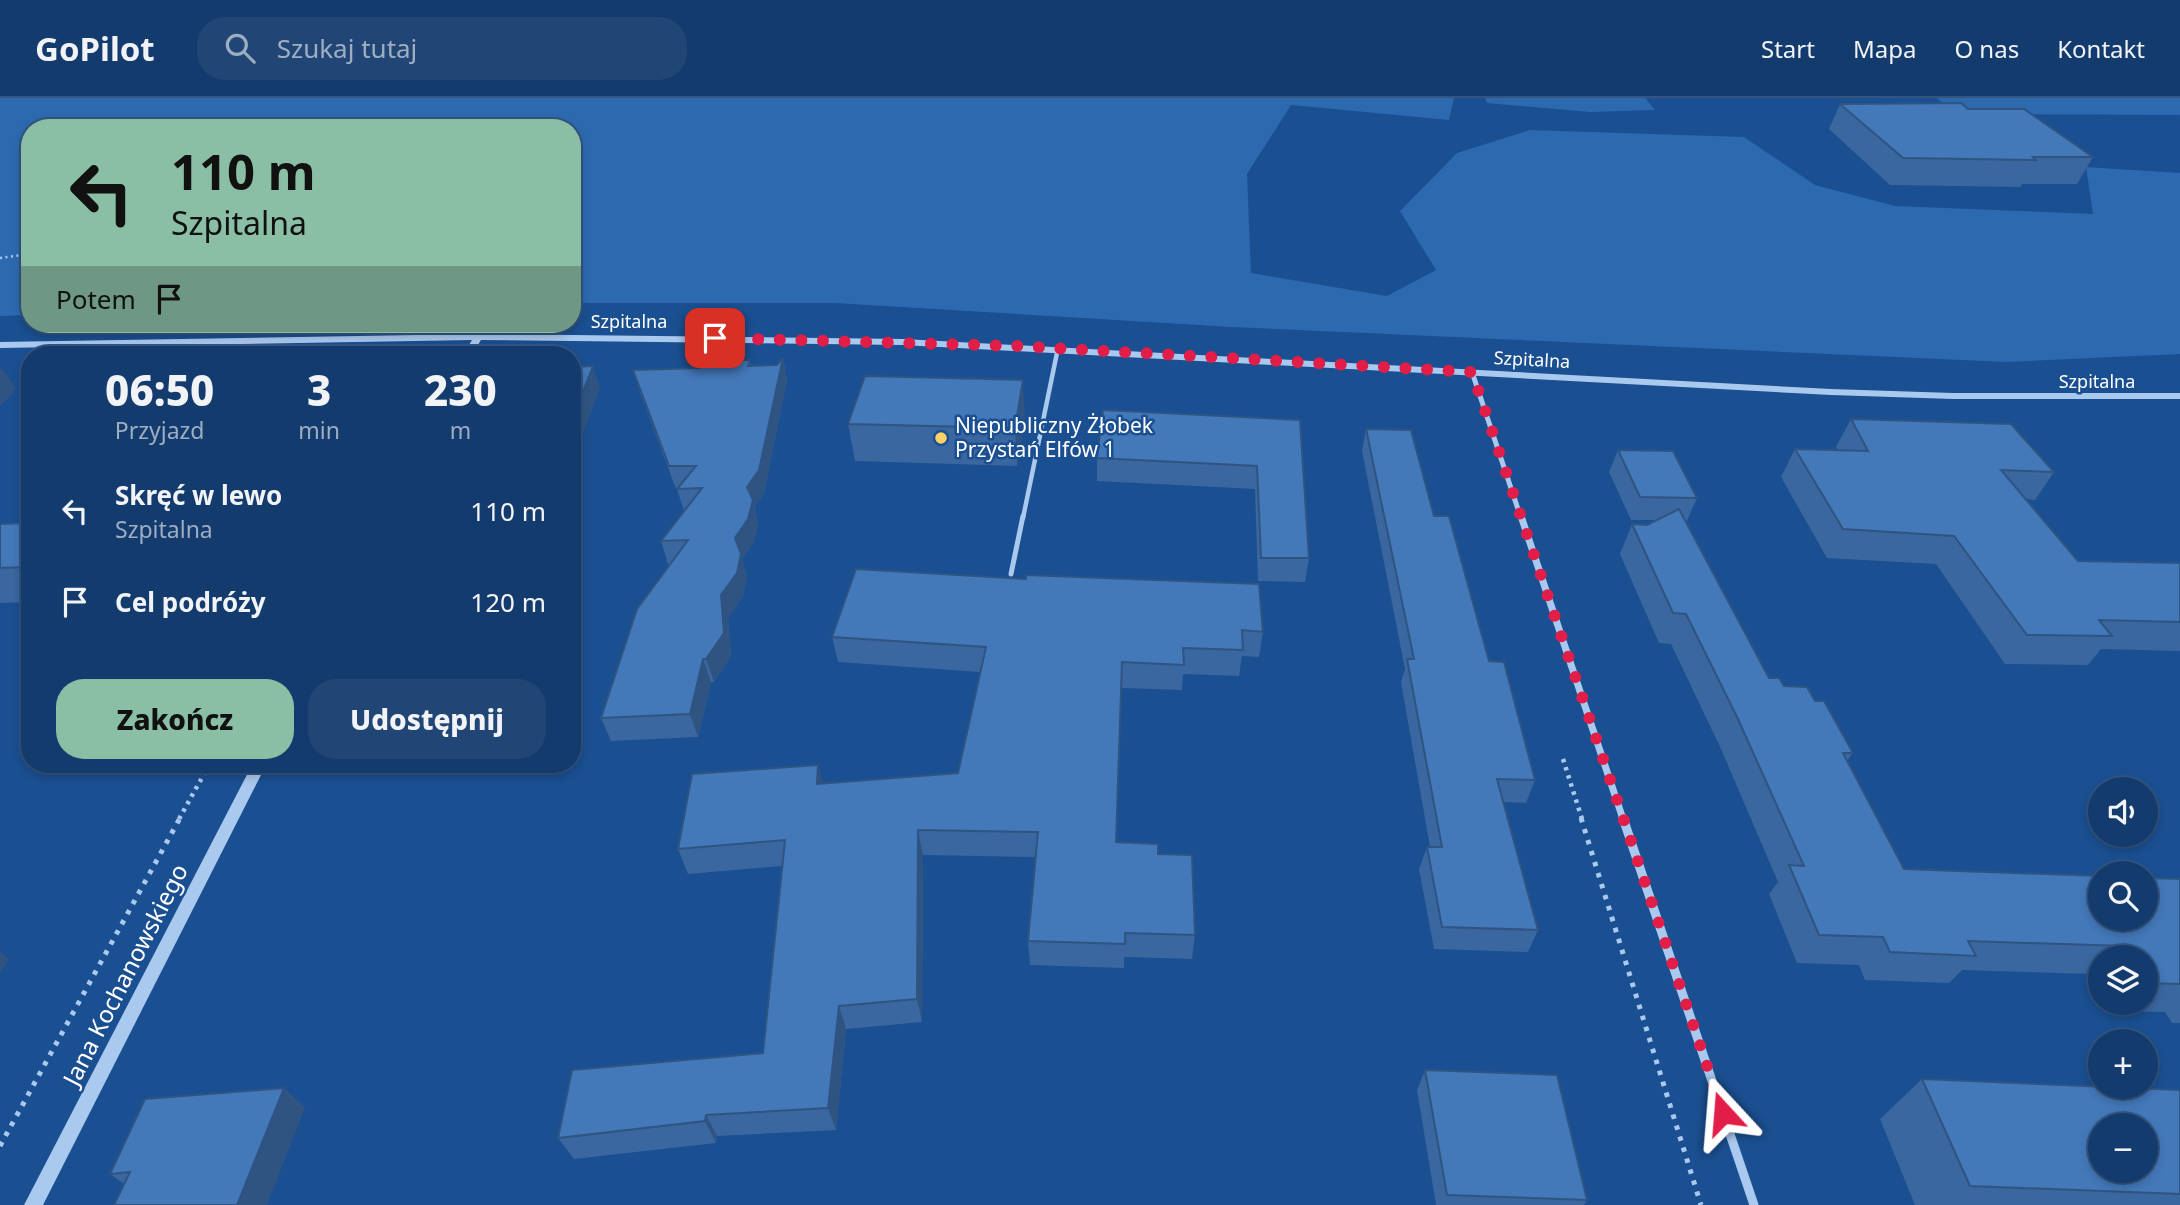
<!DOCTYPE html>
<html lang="pl">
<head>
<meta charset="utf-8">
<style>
  :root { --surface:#143b6d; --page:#214675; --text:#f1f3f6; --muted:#9dadc2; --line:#335580; --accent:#8abfa5 }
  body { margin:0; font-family:"Noto Sans",sans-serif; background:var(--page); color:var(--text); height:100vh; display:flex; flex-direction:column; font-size:26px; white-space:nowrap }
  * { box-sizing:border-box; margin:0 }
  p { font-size:23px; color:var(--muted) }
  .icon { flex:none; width:38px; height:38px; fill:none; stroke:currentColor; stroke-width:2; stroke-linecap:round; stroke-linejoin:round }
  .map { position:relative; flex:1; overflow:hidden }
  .side { position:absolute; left:21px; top:248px; width:560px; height:427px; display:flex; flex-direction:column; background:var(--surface); border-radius:28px; box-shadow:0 4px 10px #0003,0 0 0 2px var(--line) }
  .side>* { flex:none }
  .hud { position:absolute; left:21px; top:21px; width:560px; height:214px; border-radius:28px; box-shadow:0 4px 10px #0003,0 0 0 2px var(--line); background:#8abfa5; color:#111; overflow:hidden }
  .fabs { position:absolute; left:2088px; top:679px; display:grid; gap:14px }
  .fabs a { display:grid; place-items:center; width:70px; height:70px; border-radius:50%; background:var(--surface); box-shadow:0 4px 10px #0003,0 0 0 2px var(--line); font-size:35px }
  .pin { position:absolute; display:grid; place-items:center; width:60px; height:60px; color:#fff; margin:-30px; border-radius:14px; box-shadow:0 4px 10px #0006 }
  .me { position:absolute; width:77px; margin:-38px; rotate:341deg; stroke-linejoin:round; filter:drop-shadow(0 0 5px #0008) }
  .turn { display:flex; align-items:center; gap:24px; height:147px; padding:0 35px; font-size:32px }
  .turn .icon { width:91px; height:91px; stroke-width:2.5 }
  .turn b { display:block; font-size:49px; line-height:60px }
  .then { display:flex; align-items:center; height:66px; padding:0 35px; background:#0003; gap:14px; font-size:26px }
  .eta { display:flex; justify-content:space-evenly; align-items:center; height:119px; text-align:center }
  .eta b { font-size:42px; font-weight:800; line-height:49px }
  .button { display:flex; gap:14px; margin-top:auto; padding:14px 35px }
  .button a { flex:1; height:80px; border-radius:28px; background:var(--accent); color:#111; font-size:28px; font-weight:800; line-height:80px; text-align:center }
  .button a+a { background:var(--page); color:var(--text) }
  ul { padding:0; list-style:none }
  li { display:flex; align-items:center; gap:21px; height:91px; padding:0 35px }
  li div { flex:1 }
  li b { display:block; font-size:26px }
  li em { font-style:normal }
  header { display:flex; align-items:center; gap:42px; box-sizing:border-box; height:98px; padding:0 35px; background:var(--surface); border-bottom:2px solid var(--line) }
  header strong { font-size:33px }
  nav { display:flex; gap:38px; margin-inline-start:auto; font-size:24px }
  .search { width:490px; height:63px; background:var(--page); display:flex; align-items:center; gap:18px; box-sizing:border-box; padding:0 24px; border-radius:28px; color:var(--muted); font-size:26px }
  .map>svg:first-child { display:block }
  .green { fill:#2d69af }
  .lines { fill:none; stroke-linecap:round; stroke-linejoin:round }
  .path-far2 { stroke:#aac9ef; stroke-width:2.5; stroke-dasharray:2 3.5; stroke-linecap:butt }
  .path-far1 { stroke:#aac9ef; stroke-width:4.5; stroke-dasharray:3.5 5; stroke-linecap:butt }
  .path { stroke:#aac9ef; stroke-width:5; stroke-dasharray:4.5 7; stroke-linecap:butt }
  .service-far1 { stroke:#aac9ef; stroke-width:4.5 }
  .service { stroke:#aac9ef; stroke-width:5 }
  .minor-far2 { stroke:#aac9ef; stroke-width:5 }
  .minor-far1 { stroke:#aac9ef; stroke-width:7 }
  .minor { stroke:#aac9ef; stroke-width:9 }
  .tertiary { fill:#aac9ef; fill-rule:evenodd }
  .wall { fill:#3a679f }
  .shaded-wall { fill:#2f5482 }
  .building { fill:#4378b9; stroke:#2f5482; stroke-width:2; fill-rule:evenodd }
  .route { stroke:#e11d48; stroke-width:12; stroke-dasharray:0 21.6 }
  .poi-dot { fill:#ffd267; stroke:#1a4f91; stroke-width:2.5 }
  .labels { text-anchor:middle; stroke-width:5; stroke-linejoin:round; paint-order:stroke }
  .far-street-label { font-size:18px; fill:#fff; stroke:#1a4f91 }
  .poi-label { font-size:21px; fill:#fff; stroke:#1a4f91; text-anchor:start }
  .near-street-label { font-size:24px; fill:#fff; stroke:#1a4f91 }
</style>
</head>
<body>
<header>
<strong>GoPilot</strong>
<div class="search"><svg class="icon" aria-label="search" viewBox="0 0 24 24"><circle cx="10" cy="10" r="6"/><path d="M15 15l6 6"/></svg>Szukaj tutaj</div>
<nav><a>Start</a><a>Mapa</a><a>O nas</a><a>Kontakt</a></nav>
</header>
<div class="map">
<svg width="2180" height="1107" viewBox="0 0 2180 1107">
  <rect width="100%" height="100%" fill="#1a4f91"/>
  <g class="green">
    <polygon points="0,0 1454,0 1449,22 1291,7 1247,76 1251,175 1387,198 1436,172 1400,113 1457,55 1530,32 1744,39 1815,87 1895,108 2093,116 2086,69 2180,75 2180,256 2007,264 1232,229 835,205 572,205 572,30 30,30 30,217 0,218"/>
    <polygon points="1485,0 1645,0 1655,12 1590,14 1487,5"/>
    <polygon points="1937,0 2180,0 2180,17 1956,16"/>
  </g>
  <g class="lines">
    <polyline class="path-far2" points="0,160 30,156"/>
    <g class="path-far1">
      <polyline points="1563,661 1582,721"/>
      <polyline points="179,721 209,667"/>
    </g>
    <g class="path">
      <polyline points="1581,720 1701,1107"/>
      <polyline points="0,1048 180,720"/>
    </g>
    <polyline class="service-far1" points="1023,420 1058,250"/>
    <polyline class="service" points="1011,476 1023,418"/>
    <polyline class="minor-far2" points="1472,274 1521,420"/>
    <polyline class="minor-far1" points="1521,418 1623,721"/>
    <polyline class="minor" points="1623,720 1754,1107"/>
    <g class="tertiary">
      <polygon points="478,236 903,241 1831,291 1953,295 2180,295 2180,301 1953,301 1831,297 903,247 481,242 472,257 463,257 472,242 0,250 0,244"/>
      <polygon points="252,667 266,667 43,1107 24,1107"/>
    </g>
  </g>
  <g class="wall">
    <polygon points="1840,6 1968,11 2093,59 2077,86 2022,86 2021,89 1890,87 1829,31"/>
    <polygon points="783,260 787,282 764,395 754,409 758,425 754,444 742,461 747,479 743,498 728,520 731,558 714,584 711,584 698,639 611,643 601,620 670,466 668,466 661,443 684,413 677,391 676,391 640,294 633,272 699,270 750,262 751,268 777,267"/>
    <polygon points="1025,319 1017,368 855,363 848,326"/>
    <polygon points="1851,321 2054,374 2035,402 2026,401 2078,463 2180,465 2180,553 2101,551 2088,567 2005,566 1936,466 1827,460 1781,379 1795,351 1838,352 1836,349"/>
    <polygon points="1300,322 1309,460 1305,484 1258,483 1255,391 1097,383 1097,360"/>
    <polygon points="1366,331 1434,418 1535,682 1526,705 1504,704 1538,832 1528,854 1434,851 1419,771 1427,749 1430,749 1401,584 1405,571 1362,353"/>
    <polygon points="1618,352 1697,400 1687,423 1686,423 1769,580 1815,603 1853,655 1847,663 1904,771 2180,781 2180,925 2172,925 2165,914 2113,913 2108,905 2146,905 2146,859 2100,859 2100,891 2091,876 1962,872 1949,885 1865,882 1859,867 1797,865 1769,796 1778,784 1721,651 1671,546 1659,545 1620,456 1632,426 1647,427 1657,422 1631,422 1609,374"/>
    <polygon points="30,425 30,504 0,505 0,426"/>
    <polygon points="856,471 1263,534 1259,559 1242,558 1239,578 1183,576 1182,592 1121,590 1116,744 1158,756 1195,837 1192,861 1124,859 1124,870 1030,867 1028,843 1035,759 923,757 922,924 846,931 836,1032 717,1038 716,1045 574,1061 558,1040 763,955 782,768 688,776 678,751 818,667 823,686 958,675 980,574 838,564 832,539"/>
    <polygon points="1425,972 1587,1102 1584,1107 1436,1107 1417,992"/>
    <polygon points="1922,981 2180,992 2180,1107 1915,1107 1880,1021"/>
    <polygon points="284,990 305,1010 124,1086 110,1076"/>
  </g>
  <g class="shaded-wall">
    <polygon points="783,260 787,282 764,395 754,409 758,425 754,444 742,461 747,479 743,498 728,520 731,558 714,584 706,561 747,389"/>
    <polygon points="0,268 16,290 13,293 14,294 0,308"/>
    <polygon points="593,268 600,290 572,366 572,321"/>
    <polygon points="1023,282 1025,319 1017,368 1015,330"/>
    <polygon points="703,561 711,584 698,639 690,616"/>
    <polygon points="818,667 825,692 817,686"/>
    <polygon points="918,732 923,757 922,924 917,901"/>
    <polygon points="0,853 9,861 0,875"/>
    <polygon points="839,908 846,931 836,1032 828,1010"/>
    <polygon points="284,990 305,1010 267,1107 237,1107"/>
    <polygon points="706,1017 717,1038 716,1045 705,1023"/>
  </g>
  <g class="building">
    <polygon points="1961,5 1968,11 2024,11 2093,59 2033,59 2036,62 1903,60 1840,6"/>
    <polygon points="783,260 759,372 747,389 753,402 748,421 735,440 741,456 737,475 721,497 724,535 706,561 703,561 690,616 601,620 637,511 688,442 661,443 702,390 677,391 696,368 669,368 633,272 699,270 701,263 750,262 748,268 777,267"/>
    <polygon points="593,268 572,321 572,269"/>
    <polygon points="865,278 1023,282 1015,330 848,326"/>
    <polygon points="1103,312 1300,322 1309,460 1261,460 1257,368 1097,360"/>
    <polygon points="1851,321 2011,326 2054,374 2001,372 2078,463 2180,465 2180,524 2099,522 2112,538 2027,537 1954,438 1843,431 1795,351 1868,353"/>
    <polygon points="1366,331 1411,332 1434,418 1449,418 1489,563 1504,564 1535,682 1497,681 1538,832 1442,829 1427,749 1442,749 1407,561 1414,561"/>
    <polygon points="1618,352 1673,353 1697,400 1640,399"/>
    <polygon points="1679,411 1769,580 1779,580 1784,588 1807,589 1815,603 1824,603 1853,655 1843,655 1904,771 2100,778 2100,821 2146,821 2146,780 2180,781 2180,886 2146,885 2146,859 2130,859 2123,848 1968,843 1976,858 1890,854 1883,839 1819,837 1789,767 1804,768 1738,621 1686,516 1673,515 1632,426 1647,427"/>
    <polygon points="30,425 30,469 0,470 0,426"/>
    <polygon points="856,471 1026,481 1026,477 1259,486 1263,534 1242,532 1243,552 1183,550 1184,567 1122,564 1116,744 1158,746 1158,756 1192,757 1195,837 1125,835 1125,846 1028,843 1038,734 918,732 917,901 839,908 828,1010 706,1017 705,1023 558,1040 572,972 763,955 785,742 678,751 692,676 818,667 817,686 958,675 986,549 832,539"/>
    <polygon points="1425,972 1557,977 1587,1102 1447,1097"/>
    <path d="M 1922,981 L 2180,992 L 2180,1096 L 1970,1088 ZM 2100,1027 L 2146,1027 L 2146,1073 L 2100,1073 Z"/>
    <polygon points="284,990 237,1107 114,1107 130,1074 110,1076 145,1001"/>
  </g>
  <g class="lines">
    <polyline class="route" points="715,240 1018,248 1472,274 1723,1015"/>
  </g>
  <circle class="poi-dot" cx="941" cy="340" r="7"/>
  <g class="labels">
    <g class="far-street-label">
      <text x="629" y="230">Szpitalna</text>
      <text transform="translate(1532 262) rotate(3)" y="6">Szpitalna</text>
      <text x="2097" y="290">Szpitalna</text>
    </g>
    <g class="poi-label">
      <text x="955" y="335">Niepubliczny Żłobek<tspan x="955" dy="24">Przystań Elfów 1</tspan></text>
    </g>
    <g class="near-street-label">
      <text transform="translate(126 877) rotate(-63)" y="8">Jana Kochanowskiego</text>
    </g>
  </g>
</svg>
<div class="fabs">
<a><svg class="icon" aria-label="sound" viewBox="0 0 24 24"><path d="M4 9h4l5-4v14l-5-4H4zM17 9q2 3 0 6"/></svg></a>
<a><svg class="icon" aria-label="search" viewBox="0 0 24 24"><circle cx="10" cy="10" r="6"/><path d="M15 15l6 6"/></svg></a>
<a><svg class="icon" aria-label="layers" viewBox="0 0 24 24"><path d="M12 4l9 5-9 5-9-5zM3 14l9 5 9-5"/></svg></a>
<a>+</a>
<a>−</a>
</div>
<div class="pin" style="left:715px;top:240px;background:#d93025"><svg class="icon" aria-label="arrive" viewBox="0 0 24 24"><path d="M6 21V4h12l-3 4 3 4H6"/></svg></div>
<svg class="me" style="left:1723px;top:1015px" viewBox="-20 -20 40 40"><path d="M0-17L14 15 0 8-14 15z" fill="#e11d48" stroke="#fff" stroke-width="4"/></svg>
<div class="hud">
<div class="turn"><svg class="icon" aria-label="left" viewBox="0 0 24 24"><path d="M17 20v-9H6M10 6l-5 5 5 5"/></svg><div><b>110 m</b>Szpitalna</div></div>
<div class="then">Potem<svg class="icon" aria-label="arrive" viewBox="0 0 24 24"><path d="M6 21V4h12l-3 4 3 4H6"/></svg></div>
</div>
<section class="side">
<div class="eta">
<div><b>06:50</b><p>Przyjazd</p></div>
<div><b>3</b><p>min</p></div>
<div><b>230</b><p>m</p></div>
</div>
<ul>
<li><svg class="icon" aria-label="left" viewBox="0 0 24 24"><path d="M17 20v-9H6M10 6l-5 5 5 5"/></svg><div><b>Skręć w lewo</b><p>Szpitalna</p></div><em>110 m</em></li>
<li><svg class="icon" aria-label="arrive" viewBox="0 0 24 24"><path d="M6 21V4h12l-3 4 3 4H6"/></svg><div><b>Cel podróży</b></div><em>120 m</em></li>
</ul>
<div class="button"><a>Zakończ</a><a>Udostępnij</a></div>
</section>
</div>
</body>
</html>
